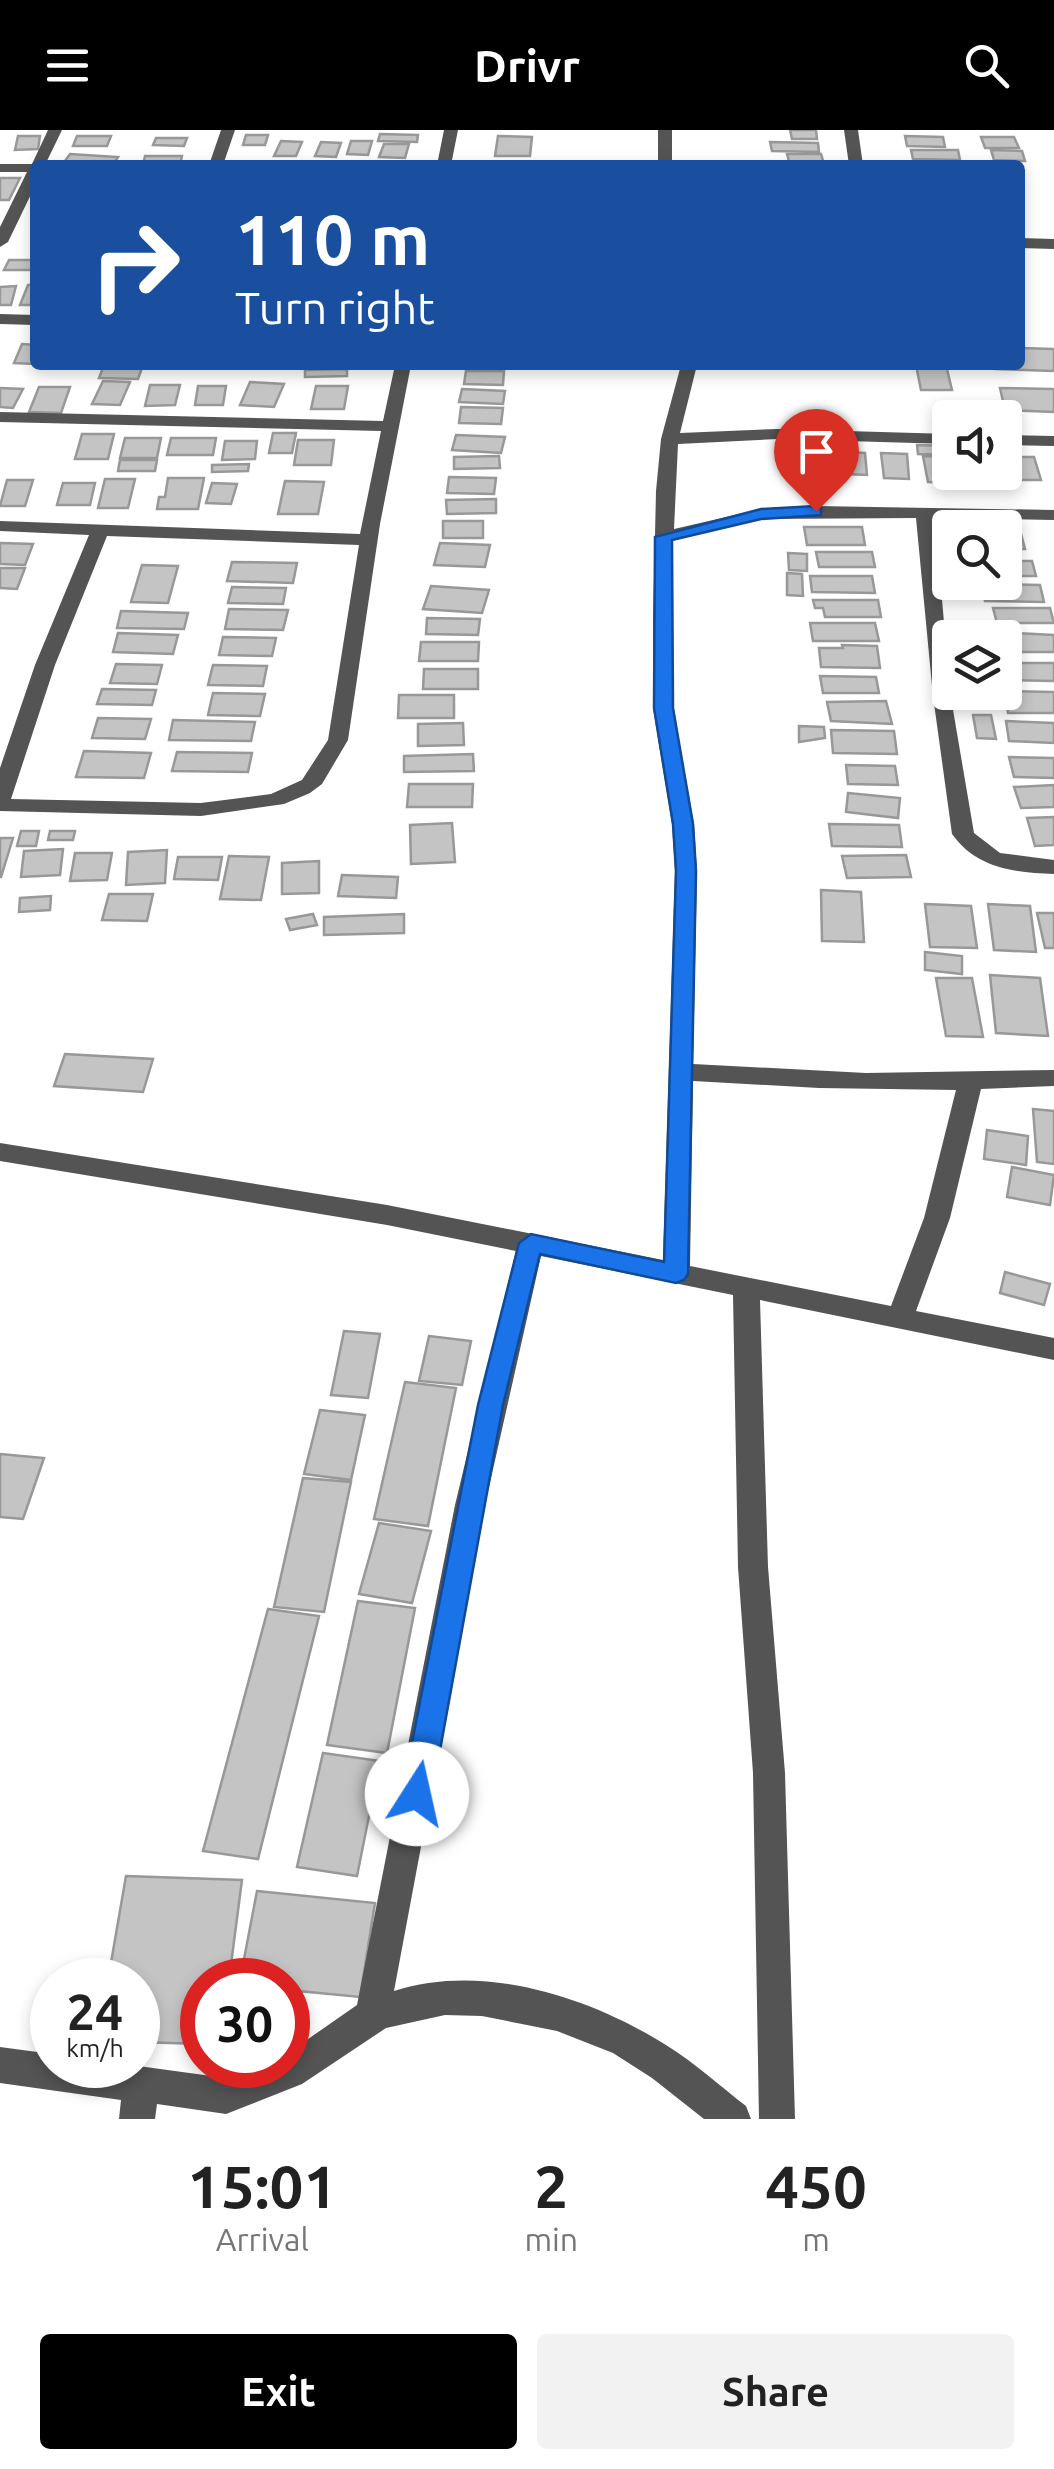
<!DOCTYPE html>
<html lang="en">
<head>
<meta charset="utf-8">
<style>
  :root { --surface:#fff; --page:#f2f2f2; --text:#222; --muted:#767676; --accent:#000 }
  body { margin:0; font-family:Ubuntu,sans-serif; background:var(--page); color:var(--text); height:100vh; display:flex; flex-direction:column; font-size:38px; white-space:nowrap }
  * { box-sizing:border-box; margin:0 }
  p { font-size:32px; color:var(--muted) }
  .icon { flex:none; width:55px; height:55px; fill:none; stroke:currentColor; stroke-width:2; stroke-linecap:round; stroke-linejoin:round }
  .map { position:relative; height:1989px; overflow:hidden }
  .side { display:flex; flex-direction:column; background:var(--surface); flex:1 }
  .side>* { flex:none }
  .hud { position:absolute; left:30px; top:30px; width:995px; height:210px; border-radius:10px; box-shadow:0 5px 15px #0003; background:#1a4fa0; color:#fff; overflow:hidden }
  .tools { position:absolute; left:932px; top:270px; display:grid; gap:20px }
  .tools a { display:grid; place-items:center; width:90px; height:90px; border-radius:10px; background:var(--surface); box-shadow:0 5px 15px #0003; font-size:50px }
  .speed { position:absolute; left:30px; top:1828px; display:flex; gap:20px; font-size:50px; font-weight:700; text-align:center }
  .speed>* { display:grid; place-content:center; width:130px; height:130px; border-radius:50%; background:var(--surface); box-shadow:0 5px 15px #0003; line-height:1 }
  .speed small { font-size:25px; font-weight:400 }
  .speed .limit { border:15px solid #d22; background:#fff; color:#111 }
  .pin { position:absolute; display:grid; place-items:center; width:85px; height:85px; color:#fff; margin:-102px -42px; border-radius:50% 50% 50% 0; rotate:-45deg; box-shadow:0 0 10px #0007 }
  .pin .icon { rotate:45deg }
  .me { position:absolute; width:110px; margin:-55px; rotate:10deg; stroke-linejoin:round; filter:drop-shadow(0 0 8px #0008) }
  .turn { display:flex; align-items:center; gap:35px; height:210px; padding:0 40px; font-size:45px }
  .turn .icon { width:130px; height:130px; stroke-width:2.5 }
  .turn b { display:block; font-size:70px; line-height:85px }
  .eta { display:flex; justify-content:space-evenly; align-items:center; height:170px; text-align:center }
  .eta b { font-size:60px; font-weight:600; line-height:70px }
  .cta { display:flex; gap:20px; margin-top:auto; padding:20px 40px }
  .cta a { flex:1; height:115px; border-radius:10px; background:var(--accent); color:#fff; font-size:40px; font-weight:600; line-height:115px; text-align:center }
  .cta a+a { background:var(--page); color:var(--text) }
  header { display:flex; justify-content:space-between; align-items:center; height:130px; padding:0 40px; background:var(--accent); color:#fff; font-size:45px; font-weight:600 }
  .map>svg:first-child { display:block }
  .building { fill:#c4c4c4; stroke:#989898; stroke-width:2.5 }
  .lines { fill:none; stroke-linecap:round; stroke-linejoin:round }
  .minor { fill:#545454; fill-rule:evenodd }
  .route { fill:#1a73e8; stroke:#114b97; stroke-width:2.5 }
</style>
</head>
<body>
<header><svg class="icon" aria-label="menu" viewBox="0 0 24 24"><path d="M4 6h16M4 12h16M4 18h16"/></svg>Drivr<svg class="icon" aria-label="search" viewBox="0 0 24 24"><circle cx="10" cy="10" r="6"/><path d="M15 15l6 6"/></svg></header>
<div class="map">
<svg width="1054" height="1989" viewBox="0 0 1054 1989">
  <rect width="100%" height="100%" fill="#fff"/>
  <g class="building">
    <polygon points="790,0 816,0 817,9 792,9"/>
    <polygon points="380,4 418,5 417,12 378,11"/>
    <polygon points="246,5 268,5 265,15 243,15"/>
    <polygon points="18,6 40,6 38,19 15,20"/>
    <polygon points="77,6 111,6 107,16 73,16"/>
    <polygon points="498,6 532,7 530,26 495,26"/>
    <polygon points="905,6 943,7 945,17 907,16"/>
    <polygon points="981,7 1014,7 1019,18 985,18"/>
    <polygon points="156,8 187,8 184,16 153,15"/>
    <polygon points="281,11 302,12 296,26 274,26"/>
    <polygon points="351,11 372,11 368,25 347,24"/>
    <polygon points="321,12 341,13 336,27 315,26"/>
    <polygon points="770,12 818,13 819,22 772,21"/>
    <polygon points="384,14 409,14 405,28 379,27"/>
    <polygon points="911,20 958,20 960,30 913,29"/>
    <polygon points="991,20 1022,21 1025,31 994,30"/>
    <polygon points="70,24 118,27 113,35 62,35"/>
    <polygon points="787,24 821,24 824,34 790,35"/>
    <polygon points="145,26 182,26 180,35 143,35"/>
    <polygon points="0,48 20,48 9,70 0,70"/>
    <polygon points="9,130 35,130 35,140 4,140"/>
    <polygon points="28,155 35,155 35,175 20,175"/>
    <polygon points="16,156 11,175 0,175 0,157"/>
    <polygon points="22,214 35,215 35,234 14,233"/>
    <polygon points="1020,218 1054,219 1054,241 996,239 996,235 1020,235"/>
    <polygon points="104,235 143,235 138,249 99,248"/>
    <polygon points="916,235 946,235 952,260 921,260"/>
    <polygon points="347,239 347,246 305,247 305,240"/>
    <polygon points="466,241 504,241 503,255 464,254"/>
    <polygon points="103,251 130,252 120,275 92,274"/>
    <polygon points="250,252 284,254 274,277 240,275"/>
    <polygon points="150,255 180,255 175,275 145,276"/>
    <polygon points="198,256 226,256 223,275 195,275"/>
    <polygon points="316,256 348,256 344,279 311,279"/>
    <polygon points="39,257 70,257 61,283 29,282"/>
    <polygon points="0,258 23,259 13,278 0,277"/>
    <polygon points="1000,258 1054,259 1054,282 1005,280"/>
    <polygon points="462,259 505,261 503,274 459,272"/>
    <polygon points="461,277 503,278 501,294 459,293"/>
    <polygon points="273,303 296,303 292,323 269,323"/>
    <polygon points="82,304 114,304 108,329 75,329"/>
    <polygon points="456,305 505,307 501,323 452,320"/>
    <polygon points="125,308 161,308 157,328 120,328"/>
    <polygon points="171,308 216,308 213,325 167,325"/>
    <polygon points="298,310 334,310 331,335 294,335"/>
    <polygon points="225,311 257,311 255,329 222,330"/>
    <polygon points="797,315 820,316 822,349 799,349 798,336 791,336 790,321 797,321"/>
    <polygon points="917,315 950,316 950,325 918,324"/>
    <polygon points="843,322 865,323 867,345 845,344"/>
    <polygon points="881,323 907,324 909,349 884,348"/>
    <polygon points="499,326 500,338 454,339 454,327"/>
    <polygon points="923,326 950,327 952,353 928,352"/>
    <polygon points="1007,327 1034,327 1041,350 1014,350"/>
    <polygon points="120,330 157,330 155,341 118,341"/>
    <polygon points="249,334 248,341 212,342 212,335"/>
    <polygon points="972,342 998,342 1001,351 975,351"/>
    <polygon points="449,347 496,348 494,364 447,363"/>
    <polygon points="168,348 204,348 198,379 157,379 159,367 165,367"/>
    <polygon points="105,349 135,349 128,378 98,378"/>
    <polygon points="7,350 33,350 25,376 0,376"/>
    <polygon points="285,351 324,352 318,384 278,384"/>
    <polygon points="63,353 95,353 90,375 57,375"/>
    <polygon points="212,353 237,354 231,374 206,373"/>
    <polygon points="496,369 496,383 447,384 446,370"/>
    <rect x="443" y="391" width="40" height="17"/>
    <polygon points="804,397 862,397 865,415 807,415"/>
    <polygon points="1005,399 1020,400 1025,419 1005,419"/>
    <polygon points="0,413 33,414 25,435 0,434"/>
    <polygon points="440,413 490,415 485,437 434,435"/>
    <polygon points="816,422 872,422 875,437 819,437"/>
    <polygon points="788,423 807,424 807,441 789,440"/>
    <polygon points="1005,431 1032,431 1036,446 1005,446"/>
    <polygon points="232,432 297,433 293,453 227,451"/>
    <polygon points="142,435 178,436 168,473 131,472"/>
    <polygon points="0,438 25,438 17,459 0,458"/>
    <polygon points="787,443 802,444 803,466 787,465"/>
    <polygon points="810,446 872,446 875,463 812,462"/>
    <polygon points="982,454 1040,455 1044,472 985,471"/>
    <polygon points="431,456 489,460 482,483 423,479"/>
    <polygon points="232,457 286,458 283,474 228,473"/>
    <polygon points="813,470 878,470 881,487 825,487 823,478 815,478"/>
    <polygon points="993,478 1050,478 1054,493 997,493"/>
    <polygon points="229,479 288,480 283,500 225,499"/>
    <polygon points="121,481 188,483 184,499 117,498"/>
    <polygon points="427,488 480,489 478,505 426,504"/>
    <polygon points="810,493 875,493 879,511 813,511"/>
    <polygon points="996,502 1054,505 1054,522 1005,522 1005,508 997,508"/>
    <polygon points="118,503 178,505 173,524 113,522"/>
    <polygon points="223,507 276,508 272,526 219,525"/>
    <polygon points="421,512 479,512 478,531 419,531"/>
    <polygon points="842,515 877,516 880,538 821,537 819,518 843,518"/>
    <polygon points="1006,533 1054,533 1054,551 1010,550"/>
    <polygon points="116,534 162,535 157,554 110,553"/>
    <polygon points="213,535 267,536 263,556 208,555"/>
    <polygon points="424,539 478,539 478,559 423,559"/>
    <polygon points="820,546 876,547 879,563 823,563"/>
    <polygon points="102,559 156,560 152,575 97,574"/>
    <polygon points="1005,561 1054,562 1054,583 1008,583"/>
    <polygon points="213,563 265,564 260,586 208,585"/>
    <polygon points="399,565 454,565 454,588 398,588"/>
    <polygon points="886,571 892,594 831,591 827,572"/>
    <polygon points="973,585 991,585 996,609 977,608"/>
    <polygon points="98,588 151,589 145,609 92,608"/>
    <polygon points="173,590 255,592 251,611 169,610"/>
    <polygon points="1006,591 1054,593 1054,613 1009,611"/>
    <polygon points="463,593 464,615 418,616 418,594"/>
    <polygon points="799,596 824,597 825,608 799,612"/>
    <polygon points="831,600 894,601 897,624 833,623"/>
    <polygon points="84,621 151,623 144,648 76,647"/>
    <polygon points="177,622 252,623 248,642 172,641"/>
    <polygon points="473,624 474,641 404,642 404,626"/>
    <polygon points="1009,627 1054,628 1054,648 1014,647"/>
    <polygon points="846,635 895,636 898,655 848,654"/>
    <polygon points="409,654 473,654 472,677 407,677"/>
    <polygon points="1054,655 1054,677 1021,678 1014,657"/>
    <polygon points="848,663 900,668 898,688 846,682"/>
    <polygon points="1054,687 1054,715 1035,716 1027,688"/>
    <polygon points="452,693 455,732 411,734 410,695"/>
    <polygon points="829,694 899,695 902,717 832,716"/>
    <polygon points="21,701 39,701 36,716 17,716"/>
    <polygon points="50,701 75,701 73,710 48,710"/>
    <polygon points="0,708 13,708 1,747 0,747"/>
    <polygon points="63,719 60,745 21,747 24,721"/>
    <polygon points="167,720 165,753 126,755 128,722"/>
    <polygon points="75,723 112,723 107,750 70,751"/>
    <polygon points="906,725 911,747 847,748 842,726"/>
    <polygon points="229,726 269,727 261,770 220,769"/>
    <polygon points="178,727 222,727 218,750 174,749"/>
    <polygon points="319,731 319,763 282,764 282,733"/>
    <polygon points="342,745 398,747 396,768 338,766"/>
    <polygon points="821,760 861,762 864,812 822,811"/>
    <polygon points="109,764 153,764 147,791 102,790"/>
    <polygon points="51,766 50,780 19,782 20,768"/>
    <polygon points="925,774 971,776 977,818 930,817"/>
    <polygon points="988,774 1030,776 1036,822 994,820"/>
    <polygon points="1037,783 1054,783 1054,818 1045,818"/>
    <polygon points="313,784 317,795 290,800 286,789"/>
    <polygon points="404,784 404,803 324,805 324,787"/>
    <polygon points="925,822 962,826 962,844 925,840"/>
    <polygon points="990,845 1040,848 1048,906 996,903"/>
    <polygon points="936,848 972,848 983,907 946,906"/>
    <polygon points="65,924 153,929 143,962 54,956"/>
    <polygon points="1033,979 1054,981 1054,1034 1037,1032"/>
    <polygon points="987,1000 1028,1006 1026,1035 984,1029"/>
    <polygon points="1012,1037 1054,1045 1050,1075 1007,1067"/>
    <polygon points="1005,1142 1050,1154 1044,1175 1000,1163"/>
    <polygon points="344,1201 380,1204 368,1268 331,1265"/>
    <polygon points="429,1206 471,1211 462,1255 419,1251"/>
    <polygon points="405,1252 456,1258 428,1396 374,1389"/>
    <polygon points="320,1280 365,1285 351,1350 304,1344"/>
    <polygon points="0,1324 44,1328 23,1389 0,1387"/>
    <polygon points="303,1348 351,1352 324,1482 274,1477"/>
    <polygon points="379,1393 431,1401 412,1473 359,1464"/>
    <polygon points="358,1471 415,1478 387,1623 327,1615"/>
    <polygon points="268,1479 319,1486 258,1729 203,1721"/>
    <polygon points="323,1623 380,1631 357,1746 297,1737"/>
    <polygon points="126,1746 242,1750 229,1850 202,1850 202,1914 138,1912 138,1850 108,1850"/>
    <polygon points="257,1761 375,1773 360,1867 288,1860 288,1850 240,1850"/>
  </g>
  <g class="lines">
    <g class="minor">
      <polygon points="48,0 62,0 45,35 35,35 35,56 8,112 0,117 0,97 27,42 0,42 0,34 32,34"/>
      <polygon points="221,0 235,0 223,35 209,35"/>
      <polygon points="444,0 458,0 451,35 437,35"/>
      <rect x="658" y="0" width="14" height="35"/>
      <polygon points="844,0 858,0 863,35 849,35"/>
      <polygon points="1020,108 1054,109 1054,119 1020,118"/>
      <polygon points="0,184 35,185 35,195 0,194"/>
      <path d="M 395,235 L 411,235 L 380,394 L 348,610 L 322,654 L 310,663 L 284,674 L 201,686 L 0,681 L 0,638 L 35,535 L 89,405 L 0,401 L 0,391 L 360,404 L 381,301 L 0,292 L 0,282 L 383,291 ZM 107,406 L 359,415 L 328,610 L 302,650 L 271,664 L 201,673 L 11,669 L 55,535 Z"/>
      <path d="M 681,235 L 697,235 L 680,303 L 777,299 L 950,304 L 950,314 L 777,309 L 678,314 L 674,399 L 761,379 L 816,376 L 1054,380 L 1054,390 L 935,388 L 950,562 L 974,703 L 1000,723 L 1054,730 L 1054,744 C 1014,742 977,739 952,704 L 933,566 L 916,388 L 761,389 L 673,410 L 673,578 L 694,694 L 697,741 L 693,934 L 866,943 L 1054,940 L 1054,956 L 981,959 L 950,1088 L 916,1181 L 1054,1208 L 1054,1230 L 760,1170 L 768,1437 L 785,1643 L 795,1989 L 759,1989 L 753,1643 L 738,1437 L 733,1165 L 541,1126 L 485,1375 L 394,1861 C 483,1832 590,1867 666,1915 C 695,1933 720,1956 746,1976 L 751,1989 L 704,1989 L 652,1948 L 613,1923 L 557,1901 L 482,1886 L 445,1885 L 386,1898 L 302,1954 L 226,1984 L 157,1974 L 155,1989 L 119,1989 L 121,1970 L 0,1953 L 0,1917 L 52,1924 L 52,1935 L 131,1935 L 226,1948 L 263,1935 L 288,1935 L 288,1923 L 357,1875 L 455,1375 L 516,1121 L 387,1095 L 0,1031 L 0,1013 L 387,1075 L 663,1130 L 675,741 L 672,694 L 653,578 L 653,492 L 656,361 L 661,309 ZM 693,951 L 819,958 L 956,960 L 924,1088 L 891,1176 L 690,1136 Z"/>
      <polygon points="1005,305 1054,306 1054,316 1005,315"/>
    </g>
  </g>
  <polygon class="route" points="816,376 821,378 821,385 761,389 672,410 673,578 693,694 696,741 688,1144 684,1150 676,1153 540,1124 503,1275 432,1664 427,1674 417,1678 407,1674 402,1664 478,1275 519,1113 531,1104 664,1132 676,741 673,694 654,578 655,407 761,379"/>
</svg>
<div class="tools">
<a><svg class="icon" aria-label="sound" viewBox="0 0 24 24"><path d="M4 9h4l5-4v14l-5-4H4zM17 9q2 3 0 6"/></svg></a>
<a><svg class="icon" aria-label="search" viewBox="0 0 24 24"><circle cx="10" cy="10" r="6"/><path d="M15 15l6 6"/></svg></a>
<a><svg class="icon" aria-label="layers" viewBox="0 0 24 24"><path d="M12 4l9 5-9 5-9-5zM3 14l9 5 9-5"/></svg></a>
</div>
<div class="speed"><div>24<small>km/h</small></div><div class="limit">30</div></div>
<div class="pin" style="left:816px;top:381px;background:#d93025"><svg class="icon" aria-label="arrive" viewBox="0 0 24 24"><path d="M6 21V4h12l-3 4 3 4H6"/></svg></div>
<svg class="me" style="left:417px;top:1664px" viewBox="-20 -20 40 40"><circle r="19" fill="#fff"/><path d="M0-13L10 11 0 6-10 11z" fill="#1a73e8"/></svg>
<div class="hud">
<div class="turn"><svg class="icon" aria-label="right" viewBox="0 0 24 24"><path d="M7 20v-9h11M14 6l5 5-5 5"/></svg><div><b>110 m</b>Turn right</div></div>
</div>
</div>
<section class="side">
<div class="eta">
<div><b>15:01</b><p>Arrival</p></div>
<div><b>2</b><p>min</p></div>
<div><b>450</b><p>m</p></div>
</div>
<div class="cta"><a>Exit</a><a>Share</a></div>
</section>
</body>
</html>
